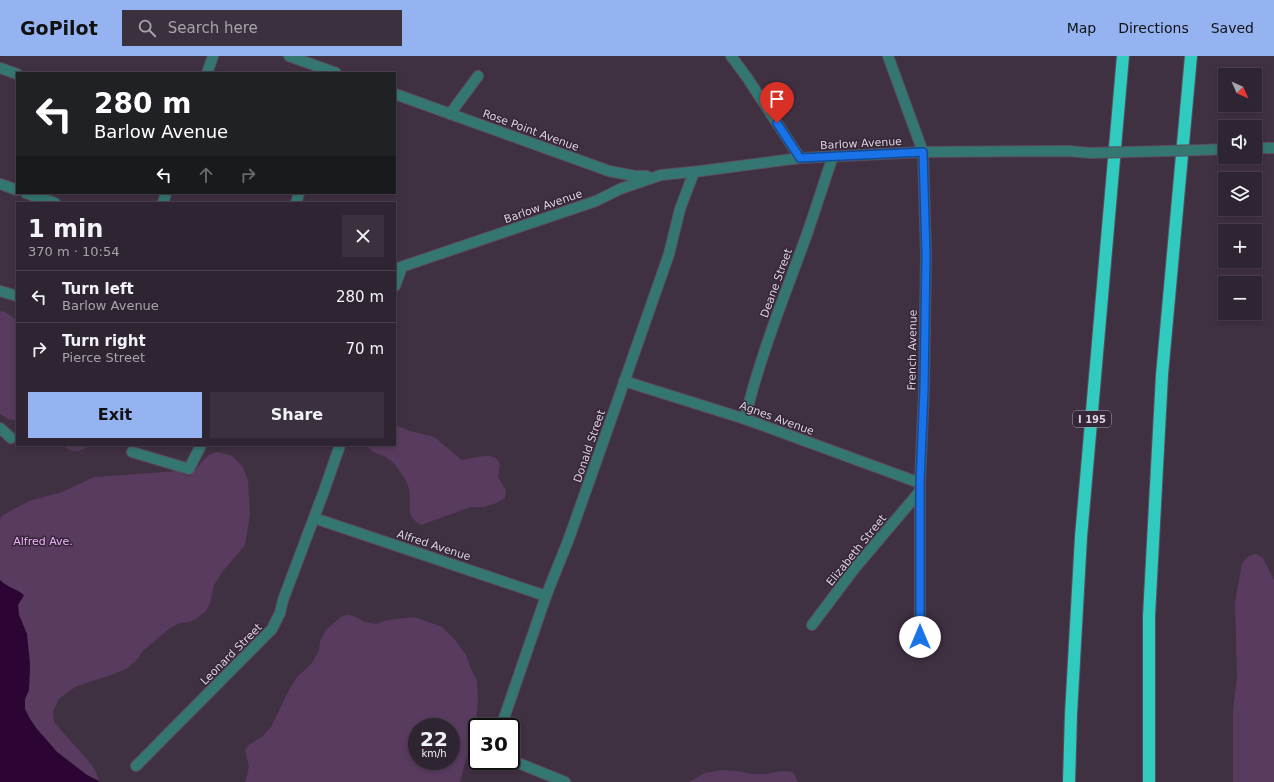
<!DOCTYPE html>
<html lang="en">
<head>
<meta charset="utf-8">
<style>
  :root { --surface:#2f2432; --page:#3b303e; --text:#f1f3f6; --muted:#a7a4ac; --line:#4a414d; --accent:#95b2f1 }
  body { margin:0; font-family:"DejaVu Sans",sans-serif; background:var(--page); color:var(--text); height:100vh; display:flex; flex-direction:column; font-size:15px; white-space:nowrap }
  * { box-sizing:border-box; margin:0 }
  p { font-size:13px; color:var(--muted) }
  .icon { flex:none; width:22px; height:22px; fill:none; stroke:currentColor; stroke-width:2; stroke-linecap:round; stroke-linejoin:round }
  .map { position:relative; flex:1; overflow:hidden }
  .details { position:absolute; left:16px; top:146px; width:380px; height:244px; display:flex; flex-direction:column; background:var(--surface); border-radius:0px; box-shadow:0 2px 6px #0003,0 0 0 1px var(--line) }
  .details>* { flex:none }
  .top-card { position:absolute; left:16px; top:16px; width:380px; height:122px; border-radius:0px; box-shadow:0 2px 6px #0003,0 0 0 1px var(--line); background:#202124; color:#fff; overflow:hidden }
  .needle { width:26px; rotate:135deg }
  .tools { position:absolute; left:1218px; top:12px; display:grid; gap:8px }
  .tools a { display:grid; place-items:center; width:44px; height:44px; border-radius:0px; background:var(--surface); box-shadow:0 2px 6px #0003,0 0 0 1px var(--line); font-size:20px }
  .speed { position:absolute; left:408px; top:662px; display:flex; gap:8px; font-size:20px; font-weight:700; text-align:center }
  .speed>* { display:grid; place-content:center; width:52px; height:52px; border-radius:50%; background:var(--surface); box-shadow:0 2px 6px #0003,0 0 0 1px var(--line); line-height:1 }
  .speed small { font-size:10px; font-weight:400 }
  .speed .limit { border:2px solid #111; border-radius:6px; background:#fff; color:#111 }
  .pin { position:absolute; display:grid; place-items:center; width:34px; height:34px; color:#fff; margin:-41px -17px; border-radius:50% 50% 50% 0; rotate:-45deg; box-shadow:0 0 4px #0007 }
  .pin .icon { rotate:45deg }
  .me { position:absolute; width:44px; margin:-22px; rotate:0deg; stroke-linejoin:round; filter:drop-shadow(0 0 3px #0008) }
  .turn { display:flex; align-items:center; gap:14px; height:84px; padding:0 12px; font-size:18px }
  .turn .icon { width:52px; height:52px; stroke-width:2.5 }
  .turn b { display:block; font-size:28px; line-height:34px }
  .lanes { display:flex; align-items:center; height:38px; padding:0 12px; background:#0003; justify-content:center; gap:20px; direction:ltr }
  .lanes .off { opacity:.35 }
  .round { display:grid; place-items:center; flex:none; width:42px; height:42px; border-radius:0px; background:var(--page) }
  .summary { display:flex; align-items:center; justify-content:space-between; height:68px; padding:0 12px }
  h1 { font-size:24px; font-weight:700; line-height:30px }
  .cta { display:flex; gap:8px; margin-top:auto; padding:8px 12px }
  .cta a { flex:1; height:46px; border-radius:0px; background:var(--accent); color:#111; font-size:16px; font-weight:700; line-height:46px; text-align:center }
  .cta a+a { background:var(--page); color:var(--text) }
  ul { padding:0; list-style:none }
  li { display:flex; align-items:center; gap:12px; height:52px; padding:0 12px; border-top:1px solid var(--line) }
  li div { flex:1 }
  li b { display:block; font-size:15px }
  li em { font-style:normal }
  header { display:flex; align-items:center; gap:24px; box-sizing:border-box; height:56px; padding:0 20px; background:var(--accent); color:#111 }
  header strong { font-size:19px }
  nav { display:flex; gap:22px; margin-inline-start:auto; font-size:14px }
  .search { width:280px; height:36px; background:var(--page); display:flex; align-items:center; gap:10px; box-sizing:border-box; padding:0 14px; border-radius:0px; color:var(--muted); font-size:15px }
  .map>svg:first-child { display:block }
  .green { fill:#593b5f; fill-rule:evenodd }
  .water { fill:#2d0535 }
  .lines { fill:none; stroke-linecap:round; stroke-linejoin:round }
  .minor-casing { stroke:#5b4d5e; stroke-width:12 }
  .highway-casing { stroke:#5b4d5e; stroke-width:14 }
  .minor { stroke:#347772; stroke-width:10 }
  .highway { stroke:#30cabf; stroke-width:12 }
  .minor-bridge-casing { stroke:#5b4d5e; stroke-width:12; stroke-linecap:butt }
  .minor-bridge { stroke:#347772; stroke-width:10 }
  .route-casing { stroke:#114b97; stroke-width:10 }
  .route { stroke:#1a73e8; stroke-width:7 }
  .labels { text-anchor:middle; stroke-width:3; stroke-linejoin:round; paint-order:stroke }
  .shield { fill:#352638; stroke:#ab9fad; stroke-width:1 }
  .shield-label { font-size:10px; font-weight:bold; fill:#ddd3df }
  .street-label { font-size:11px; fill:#ddd3df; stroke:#352638 }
  .park-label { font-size:11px; fill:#f1b2fe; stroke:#352638 }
</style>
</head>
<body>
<header>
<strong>GoPilot</strong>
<div class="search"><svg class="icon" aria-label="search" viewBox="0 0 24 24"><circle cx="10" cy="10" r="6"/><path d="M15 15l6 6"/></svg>Search here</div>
<nav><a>Map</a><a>Directions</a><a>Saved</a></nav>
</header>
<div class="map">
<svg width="1274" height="726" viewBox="0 0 1274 726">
  <rect width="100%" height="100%" fill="#3f3042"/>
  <g class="green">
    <polygon points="0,255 5,256 17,264 17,365 8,363 0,358"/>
    <path d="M 395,369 L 410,375 L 434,381 L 462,404 C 470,403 486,398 493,401 C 497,402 499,405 500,408 L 498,421 L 506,434 L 505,442 L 496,447 L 484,451 L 471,451 L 421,469 C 404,460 412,448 409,433 C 408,429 406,425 404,421 C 400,416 396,408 390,404 C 382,397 372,399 367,389 L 395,389 Z"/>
    <path d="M 63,389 L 90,389 C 82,396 71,398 63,389 Z"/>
    <path d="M 218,396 L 232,400 L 243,411 L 248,424 L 250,459 L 245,489 L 223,515 L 214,529 L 210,547 L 206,555 L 196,563 L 189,566 L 180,567 L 170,572 L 143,595 L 137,604 L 126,613 L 111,619 L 77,630 L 68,636 L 59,643 L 53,655 L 54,666 L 91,708 L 96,716 L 99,724 L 87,719 L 57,696 L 37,673 L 30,663 L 25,653 L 25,643 L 29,634 L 30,608 L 23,568 L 19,559 L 18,549 L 24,540 L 0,529 L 0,463 L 3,459 L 29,445 L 62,436 L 94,421 L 178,415 L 188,420 L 191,420 C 200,410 203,399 218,396 Z"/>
    <polygon points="1256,498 1263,502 1274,524 1274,726 1233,726 1233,655 1237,621 1235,546 1242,507 1249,500"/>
    <path d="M 348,559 L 354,560 L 365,566 L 376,568 L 388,564 L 414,561 L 429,566 L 442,571 L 456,585 L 466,599 L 470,611 L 477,625 L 478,643 L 476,666 L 460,726 L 245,726 L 249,711 L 245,694 L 249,689 L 263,680 L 271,671 L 290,632 L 297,621 L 311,608 L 319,595 L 320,585 L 326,574 L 342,560 ZM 417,671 L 451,671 L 451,705 L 417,705 Z"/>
    <polygon points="722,714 737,715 751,718 766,718 783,715 793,716 798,726 689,726 705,717"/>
  </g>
  <path class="water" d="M 0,524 C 7,531 17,533 24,539 L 18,549 L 19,559 L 27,578 L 30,608 L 29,634 L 25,643 L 25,653 L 30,663 L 37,673 L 57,696 L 87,719 L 100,726 L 0,726 Z"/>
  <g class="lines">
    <g class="minor-casing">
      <g id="minor">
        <polyline points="289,0 336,17"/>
        <polyline points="731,0 746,20 800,102"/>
        <polyline points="888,0 923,96 926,199 924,333 920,427 920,595"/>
        <polyline points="0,12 17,18"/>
        <polyline points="207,17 213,0"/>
        <polyline points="395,38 609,115 635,120 647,120"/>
        <polyline points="450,58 478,20"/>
        <polyline points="1255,92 1274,92"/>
        <polyline points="1203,94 1225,93"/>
        <polyline points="0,128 17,134"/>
        <polyline points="26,137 55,147"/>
        <polyline points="163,147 166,137"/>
        <polyline points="296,147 299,137"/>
        <polyline points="395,213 596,145 620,133 661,119 701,115 800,102 923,96 1069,95 1090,97"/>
        <polyline points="395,230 402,211"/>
        <polyline points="0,235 17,240"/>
        <polyline points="624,325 745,363 920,427"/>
        <path d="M 745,363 C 760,299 785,239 807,178 C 816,152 824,126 833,100"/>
        <polyline points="0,372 11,382"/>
        <polyline points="132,396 189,413 201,389"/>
        <polyline points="314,462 546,540"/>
        <polyline points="812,569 855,512 920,435"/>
        <polyline points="501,671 546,540 568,485 601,392 669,198 680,153 694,116"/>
        <polyline points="511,704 565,726"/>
        <polyline points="136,710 272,573 280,557 283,544 324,435 340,389"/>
      </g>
    </g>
    <g class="highway-casing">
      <g id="highway">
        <polyline points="1069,726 1071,658 1081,481 1123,0"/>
        <polyline points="1149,726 1149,560 1162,319 1191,0"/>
      </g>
    </g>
    <use href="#minor" class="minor"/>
    <use href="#highway" class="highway"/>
    <g class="minor-bridge-casing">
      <polyline id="minor-bridge" points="1090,97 1203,94"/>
    </g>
    <use href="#minor-bridge" class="minor-bridge"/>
  </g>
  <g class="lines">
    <g class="route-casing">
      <polyline id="route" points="777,67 800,102 923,96 926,199 924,333 920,427 920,581"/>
    </g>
    <use href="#route" class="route"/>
  </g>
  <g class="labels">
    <rect class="shield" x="1073" y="355" width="38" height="16" rx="3"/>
    <g class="shield-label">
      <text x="1092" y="367">I 195</text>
    </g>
    <g class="street-label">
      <text transform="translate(531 74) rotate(20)" y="4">Rose Point Avenue</text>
      <text transform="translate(861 87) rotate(-3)" y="4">Barlow Avenue</text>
      <text transform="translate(543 150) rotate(-19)" y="4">Barlow Avenue</text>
      <text transform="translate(776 227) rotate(-70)" y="4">Deane Street</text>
      <text transform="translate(912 294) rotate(-89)" y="4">French Avenue</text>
      <text transform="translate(777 362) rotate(20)" y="4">Agnes Avenue</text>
      <text transform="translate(589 390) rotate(-71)" y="4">Donald Street</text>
      <text transform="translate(434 489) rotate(18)" y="4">Alfred Avenue</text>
      <text transform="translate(856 494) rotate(-51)" y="4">Elizabeth Street</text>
      <text transform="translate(231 598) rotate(-45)" y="4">Leonard Street</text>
    </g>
    <g class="park-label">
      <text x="43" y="489">Alfred Ave.</text>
    </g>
  </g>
</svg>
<div class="tools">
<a><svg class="needle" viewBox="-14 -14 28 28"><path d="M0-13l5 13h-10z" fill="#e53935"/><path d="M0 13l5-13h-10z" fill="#a7a4ac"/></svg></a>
<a><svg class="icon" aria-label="sound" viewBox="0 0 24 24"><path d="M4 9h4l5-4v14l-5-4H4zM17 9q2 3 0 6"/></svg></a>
<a><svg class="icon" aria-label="layers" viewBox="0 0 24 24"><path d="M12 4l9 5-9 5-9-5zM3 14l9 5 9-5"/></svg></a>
<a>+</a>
<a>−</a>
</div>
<div class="speed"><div>22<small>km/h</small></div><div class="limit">30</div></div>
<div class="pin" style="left:777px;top:67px;background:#d93025"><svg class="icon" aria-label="arrive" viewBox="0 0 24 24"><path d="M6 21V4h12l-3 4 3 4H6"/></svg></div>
<svg class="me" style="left:920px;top:581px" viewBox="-20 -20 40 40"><circle r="19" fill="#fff"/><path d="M0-13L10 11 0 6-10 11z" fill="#1a73e8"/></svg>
<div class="top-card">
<div class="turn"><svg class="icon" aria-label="left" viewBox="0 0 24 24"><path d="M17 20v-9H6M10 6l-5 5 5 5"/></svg><div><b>280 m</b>Barlow Avenue</div></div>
<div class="lanes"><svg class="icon" aria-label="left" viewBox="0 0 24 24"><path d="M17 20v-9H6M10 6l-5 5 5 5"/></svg><svg class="icon off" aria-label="ahead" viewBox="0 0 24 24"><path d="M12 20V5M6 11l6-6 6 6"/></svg><svg class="icon off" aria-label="right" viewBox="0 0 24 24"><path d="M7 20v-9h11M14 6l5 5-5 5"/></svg></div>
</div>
<section class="details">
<div class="summary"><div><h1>1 min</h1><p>370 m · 10:54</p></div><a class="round"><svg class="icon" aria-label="close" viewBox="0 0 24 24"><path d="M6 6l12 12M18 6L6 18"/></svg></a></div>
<ul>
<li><svg class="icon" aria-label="left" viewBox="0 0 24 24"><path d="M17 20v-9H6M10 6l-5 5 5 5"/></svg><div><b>Turn left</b><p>Barlow Avenue</p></div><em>280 m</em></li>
<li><svg class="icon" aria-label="right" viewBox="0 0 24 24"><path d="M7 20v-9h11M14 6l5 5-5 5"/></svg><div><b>Turn right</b><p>Pierce Street</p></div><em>70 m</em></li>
</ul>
<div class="cta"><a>Exit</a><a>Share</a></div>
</section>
</div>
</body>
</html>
